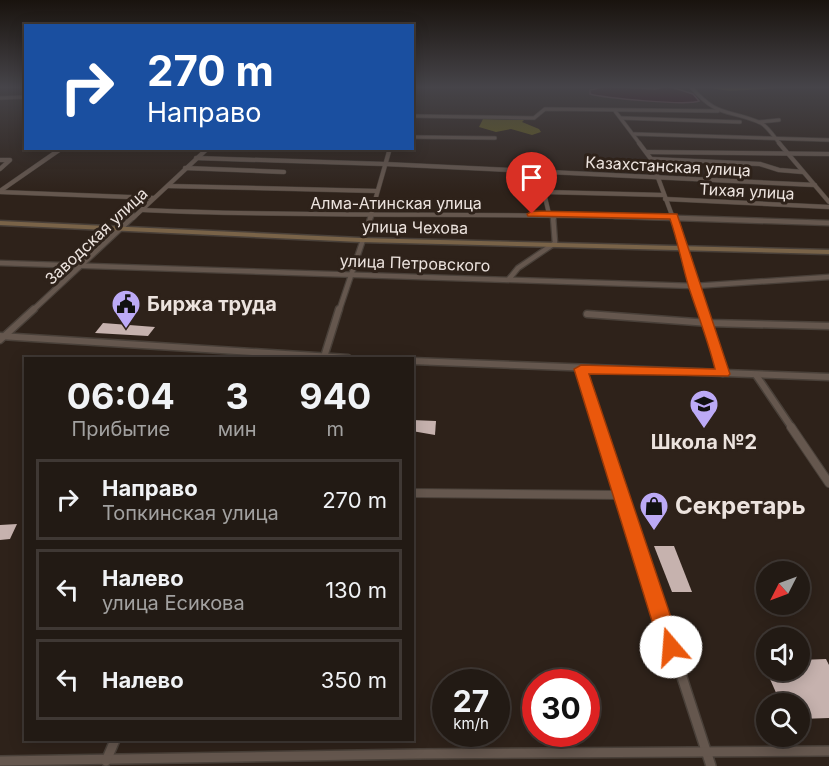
<!DOCTYPE html>
<html lang="ru">
<head>
<meta charset="utf-8">
<style>
  :root { --surface:#221a14; --page:#2e2722; --text:#f1f3f6; --muted:#a2a1a0; --line:#3f3834 }
  body { margin:0; font-family:Inter,sans-serif; background:var(--page); color:var(--text); height:100vh; display:flex; flex-direction:column; font-size:22px; white-space:nowrap }
  * { box-sizing:border-box; margin:0 }
  p { font-size:20px; color:var(--muted) }
  .icon { flex:none; width:33px; height:33px; fill:none; stroke:currentColor; stroke-width:2; stroke-linecap:round; stroke-linejoin:round }
  .map { position:relative; flex:1; overflow:hidden }
  .sheet { position:absolute; left:24px; top:357px; width:390px; height:384px; display:flex; flex-direction:column; background:var(--surface); border-radius:0px; box-shadow:0 3px 15px #0003,0 0 0 2px var(--line) }
  .sheet>* { flex:none }
  .banner { position:absolute; left:24px; top:24px; width:390px; height:126px; border-radius:0px; box-shadow:0 3px 15px #0003,0 0 0 2px var(--line); background:#1a4fa0; color:#fff; overflow:hidden }
  .needle { width:39px; rotate:228deg }
  .controls { position:absolute; left:756px; top:561px; display:grid; gap:12px }
  .controls a { display:grid; place-items:center; width:54px; height:54px; border-radius:50%; background:var(--surface); box-shadow:0 3px 15px #0003,0 0 0 2px var(--line); font-size:30px }
  .speed { position:absolute; left:432px; top:669px; display:flex; gap:12px; font-size:30px; font-weight:700; text-align:center }
  .speed>* { display:grid; place-content:center; width:78px; height:78px; border-radius:50%; background:var(--surface); box-shadow:0 3px 15px #0003,0 0 0 2px var(--line); line-height:1 }
  .speed small { font-size:15px; font-weight:400 }
  .speed .limit { border:9px solid #d22; background:#fff; color:#111 }
  .pin { position:absolute; display:grid; place-items:center; width:51px; height:51px; color:#fff; margin:-62px -26px; border-radius:50% 50% 50% 0; rotate:-45deg; box-shadow:0 0 6px #0007 }
  .pin .icon { rotate:45deg }
  .me { position:absolute; width:66px; margin:-33px; rotate:342deg; stroke-linejoin:round; filter:drop-shadow(0 0 4px #0008) }
  .turn { display:flex; align-items:center; gap:21px; height:126px; padding:0 24px; font-size:27px }
  .turn .icon { width:78px; height:78px; stroke-width:2.5 }
  .turn b { display:block; font-size:42px; line-height:51px }
  .eta { display:flex; justify-content:space-evenly; align-items:center; height:102px; text-align:center }
  .eta b { font-size:36px; font-weight:700; line-height:42px }
  ul { padding:0; list-style:none }
  li { display:flex; align-items:center; gap:18px; height:81px; margin:0 12px 9px; padding:0 12px; border:3px solid var(--line); border-radius:0px }
  li div { flex:1 }
  li b { display:block; font-size:22px }
  li em { font-style:normal }
  .map>svg:first-child { display:block }
  .forest { fill:#645d1c }
  .water { fill:#2f000d; stroke:#68444c; stroke-width:1.5 }
  .building { fill:#c6b2ae }
  .lines { fill:none; stroke-linecap:round; stroke-linejoin:round }
  .street-far5-casing { stroke:#494039; stroke-width:4.5 }
  .street-far4-casing { stroke:#494039; stroke-width:5 }
  .street-far3-casing { stroke:#494039; stroke-width:7 }
  .street-far2-casing { stroke:#494039; stroke-width:9 }
  .street-far1-casing { stroke:#494039; stroke-width:10 }
  .street-casing { stroke:#494039; stroke-width:12 }
  .secondary-casing { stroke:#494039; stroke-width:3 }
  .street-far5 { stroke:#65574e; stroke-width:3 }
  .street-far4 { stroke:#65574e; stroke-width:4 }
  .street-far3 { stroke:#65574e; stroke-width:4.5 }
  .street-far2 { stroke:#65574e; stroke-width:6 }
  .street-far1 { stroke:#65574e; stroke-width:8 }
  .street { stroke:#65574e; stroke-width:9 }
  .secondary { fill:#796348; fill-rule:evenodd }
  .route { fill:#ea580c; stroke:#983908; stroke-width:1.5 }
  .labels { text-anchor:middle; stroke-width:6; stroke-linejoin:round; paint-order:stroke }
  .far-street-label { font-size:16px; fill:#ece3de; stroke:#2e221a }
  .poi-label { font-size:20px; font-weight:bold; fill:#ece3de; stroke:#2e221a; text-anchor:start }
  .near-poi-label { font-size:24px; font-weight:bold; fill:#ece3de; stroke:#2e221a; text-anchor:start }
</style>
</head>
<body>
<div class="map">
<svg width="829" height="766" viewBox="0 0 829 766">
  <rect width="100%" height="100%" fill="#2e221a"/>
  <g class="forest">
    <polygon points="699,86 813,86 730,91"/>
    <polygon points="483,119 524,120 522,122 539,129 541,132 532,135 511,129 496,132 479,127"/>
  </g>
  <path class="water" d="M 606,86 L 655,89 L 668,86 L 693,94 L 699,101 C 687,106 605,98 590,94 L 590,90 Z"/>
  <g class="building">
    <polygon points="103,323 155,327 148,336 95,333"/>
    <polygon points="412,420 436,421 435,435 412,431"/>
    <polygon points="17,524 10,539 0,540 0,525"/>
    <polygon points="654,546 674,546 692,592 672,592"/>
    <polygon points="826,659 829,665 829,718 800,719 800,704 781,704 766,670 800,670 800,660"/>
  </g>
  <g class="lines">
    <g class="street-far5-casing">
      <g id="street-far5">
        <path d="M 690,86 C 719,119 726,108 761,123 C 768,127 775,138 780,144"/>
        <polyline points="0,98 26,97"/>
        <polyline points="615,111 640,144"/>
        <polyline points="412,116 534,118 545,109 718,111"/>
        <polyline points="621,118 740,122"/>
        <polyline points="759,122 779,120"/>
        <polyline points="634,134 829,140"/>
        <polyline points="412,137 495,138"/>
      </g>
    </g>
    <g class="street-far4-casing">
      <g id="street-far4">
        <polyline points="639,143 651,159 673,218"/>
        <polyline points="779,143 829,202"/>
        <polyline points="647,152 829,154"/>
        <polyline points="196,158 385,164 815,185"/>
        <polyline points="651,159 760,164 779,170 803,172"/>
        <polyline points="0,160 10,160 0,169"/>
        <polyline points="185,168 284,172"/>
        <polyline points="539,172 549,214 554,218"/>
        <polyline points="168,186 377,191"/>
        <polyline points="0,191 62,148"/>
        <polyline points="0,192 154,198"/>
        <polyline points="545,192 663,195"/>
        <polyline points="665,199 829,207"/>
        <path d="M 143,210 C 316,218 489,212 662,218"/>
        <polyline points="133,218 207,149"/>
        <polyline points="370,218 390,148"/>
      </g>
    </g>
    <g class="street-far3-casing">
      <g id="street-far3">
        <polyline points="615,216 829,223"/>
        <polyline points="673,216 704,311"/>
        <polyline points="0,263 694,286 829,277"/>
        <polyline points="509,279 518,268 555,243 553,216"/>
        <polyline points="32,311 134,216"/>
        <polyline points="339,311 371,216"/>
      </g>
    </g>
    <g class="street-far2-casing">
      <g id="street-far2">
        <polyline points="703,309 723,373"/>
        <polyline points="587,314 709,323 829,326"/>
        <polyline points="0,336 348,358"/>
        <polyline points="0,340 34,309"/>
        <polyline points="324,357 339,309"/>
        <polyline points="412,361 829,377"/>
        <polyline points="581,369 600,428"/>
        <polyline points="756,375 792,428"/>
      </g>
    </g>
    <g class="street-far1-casing">
      <g id="street-far1">
        <polyline points="600,427 649,578"/>
        <polyline points="791,427 829,483"/>
        <polyline points="412,493 621,495"/>
      </g>
    </g>
    <g class="street-casing">
      <g id="street">
        <polyline points="649,576 711,766"/>
        <polyline points="0,761 417,754 829,751"/>
        <polyline points="106,761 115,740"/>
      </g>
    </g>
    <g class="secondary-casing">
      <polygon id="secondary" points="0,221 361,238 829,250 829,254 361,242 0,225"/>
    </g>
    <use href="#street-far5" class="street-far5"/>
    <use href="#street-far4" class="street-far4"/>
    <use href="#street-far3" class="street-far3"/>
    <use href="#street-far2" class="street-far2"/>
    <use href="#street-far1" class="street-far1"/>
    <use href="#street" class="street"/>
    <use href="#secondary" class="secondary"/>
  </g>
  <linearGradient id="sky" x2="0" y2="1"><stop stop-color="#19130e"/><stop offset="0.45" stop-color="#464449"/><stop offset="1" stop-color="#464449" stop-opacity="0"/></linearGradient>
  <rect width="829" height="193" fill="url(#sky)"/>
  <path class="route" d="M 532,211 L 677,214 L 730,374 L 728,376 L 589,374 L 681,647 L 678,654 L 671,657 L 663,654 L 660,647 L 574,369 L 581,365 L 715,369 C 708,341 698,315 689,288 C 682,265 678,242 670,219 L 528,216 L 527,214 Z"/>
  <defs>
    <g id="civic-pin" transform="scale(1.5)"><path d="M0 17L-7.5 6A9.5 9.5 0 1 1 7.5 6Z" fill="#bcaaf6" stroke="#2e221a"/><path d="M-.6-6.5H3V-4.5H.6V-3L4-1V1h2V6H-6V1h2V-1L-.6-3ZM-1.2 2.5V6h2.4V2.5Z" fill="#111"/></g>
    <g id="school-pin" transform="scale(1.5)"><path d="M0 17L-7.5 6A9.5 9.5 0 1 1 7.5 6Z" fill="#bcaaf6" stroke="#2e221a"/><path d="M0-5L7-2L0 1L-7-2ZM-4 1L0 2.5L4 1V4Q0 6-4 4Z" fill="#111"/></g>
    <g id="shop-pin" transform="scale(1.5)"><path d="M0 17L-7.5 6A9.5 9.5 0 1 1 7.5 6Z" fill="#bcaaf6" stroke="#2e221a"/><path d="M-5-2.5h2.3a2.7 3.5 0 0 1 5.4 0H5L5.5 6h-11ZM-1.5-2.5h3a1.5 2.3 0 0 0-3 0Z" fill="#111"/></g>
  </defs>
  <g fill-rule="evenodd">
    <use href="#civic-pin" x="126" y="304"/>
    <use href="#school-pin" x="704" y="404"/>
    <use href="#shop-pin" x="654" y="506"/>
  </g>
  <g class="labels">
    <g class="far-street-label">
      <text transform="translate(668 166) rotate(3)" y="6">Казахстанская улица</text>
      <text transform="translate(747 191) rotate(3)" y="6">Тихая улица</text>
      <text x="396" y="209">Алма-Атинская улица</text>
      <text transform="translate(415 227) rotate(1)" y="6">улица Чехова</text>
      <text transform="translate(96 236) rotate(-43)" y="6">Заводская улица</text>
      <text transform="translate(415 263) rotate(2)" y="6">улица Петровского</text>
    </g>
    <g class="poi-label">
      <text x="147" y="311">Биржа труда</text>
      <text x="704" y="449" text-anchor="middle">Школа №2</text>
    </g>
    <g class="near-poi-label">
      <text x="675" y="514">Секретарь</text>
    </g>
  </g>
</svg>
<div class="controls">
<a><svg class="needle" viewBox="-14 -14 28 28"><path d="M0-13l5 13h-10z" fill="#e53935"/><path d="M0 13l5-13h-10z" fill="#a2a1a0"/></svg></a>
<a><svg class="icon" aria-label="sound" viewBox="0 0 24 24"><path d="M4 9h4l5-4v14l-5-4H4zM17 9q2 3 0 6"/></svg></a>
<a><svg class="icon" aria-label="search" viewBox="0 0 24 24"><circle cx="10" cy="10" r="6"/><path d="M15 15l6 6"/></svg></a>
</div>
<div class="speed"><div>27<small>km/h</small></div><div class="limit">30</div></div>
<div class="pin" style="left:532px;top:214px;background:#d93025"><svg class="icon" aria-label="arrive" viewBox="0 0 24 24"><path d="M6 21V4h12l-3 4 3 4H6"/></svg></div>
<svg class="me" style="left:671px;top:647px" viewBox="-20 -20 40 40"><circle r="19" fill="#fff"/><path d="M0-13L10 11 0 6-10 11z" fill="#ea580c"/></svg>
<div class="banner">
<div class="turn"><svg class="icon" aria-label="right" viewBox="0 0 24 24"><path d="M7 20v-9h11M14 6l5 5-5 5"/></svg><div><b>270 m</b>Направо</div></div>
</div>
<section class="sheet">
<div class="eta">
<div><b>06:04</b><p>Прибытие</p></div>
<div><b>3</b><p>мин</p></div>
<div><b>940</b><p>m</p></div>
</div>
<ul>
<li><svg class="icon" aria-label="right" viewBox="0 0 24 24"><path d="M7 20v-9h11M14 6l5 5-5 5"/></svg><div><b>Направо</b><p>Топкинская улица</p></div><em>270 m</em></li>
<li><svg class="icon" aria-label="left" viewBox="0 0 24 24"><path d="M17 20v-9H6M10 6l-5 5 5 5"/></svg><div><b>Налево</b><p>улица Есикова</p></div><em>130 m</em></li>
<li><svg class="icon" aria-label="left" viewBox="0 0 24 24"><path d="M17 20v-9H6M10 6l-5 5 5 5"/></svg><div><b>Налево</b></div><em>350 m</em></li>
</ul>
</section>
</div>
</body>
</html>
